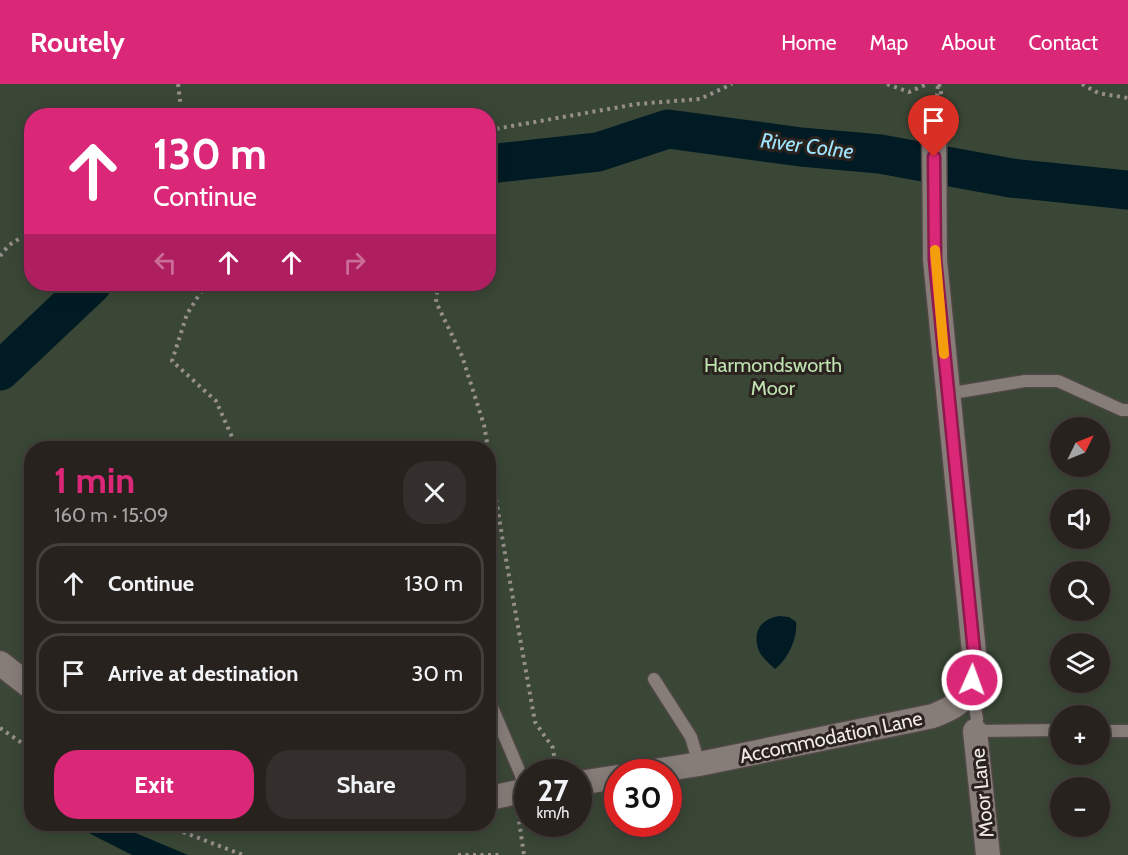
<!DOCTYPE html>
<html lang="en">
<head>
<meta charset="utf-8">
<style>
  :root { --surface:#28221f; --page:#342f2c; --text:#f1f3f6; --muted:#a5a4a4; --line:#443f3d; --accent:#db2777 }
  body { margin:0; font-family:Cabin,sans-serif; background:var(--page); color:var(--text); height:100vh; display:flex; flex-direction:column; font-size:22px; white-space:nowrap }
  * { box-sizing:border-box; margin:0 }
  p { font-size:20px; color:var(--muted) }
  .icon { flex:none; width:33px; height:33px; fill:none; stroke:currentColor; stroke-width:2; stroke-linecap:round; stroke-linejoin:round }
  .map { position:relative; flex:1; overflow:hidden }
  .sheet { position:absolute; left:24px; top:357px; width:472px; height:390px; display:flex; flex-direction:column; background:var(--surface); border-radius:24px; box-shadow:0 3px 15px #0003,0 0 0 2px var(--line) }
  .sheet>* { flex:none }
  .hud { position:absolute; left:24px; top:24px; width:472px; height:183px; border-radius:24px; box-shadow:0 3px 15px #0003,0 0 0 2px var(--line); background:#db2777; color:#fff; overflow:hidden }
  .needle { width:39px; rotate:47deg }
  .controls { position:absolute; left:1050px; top:333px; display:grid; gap:12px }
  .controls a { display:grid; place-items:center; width:60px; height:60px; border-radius:50%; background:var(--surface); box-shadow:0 3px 15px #0003,0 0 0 2px var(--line); font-size:30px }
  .speed { position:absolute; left:514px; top:675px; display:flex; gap:12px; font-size:30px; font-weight:700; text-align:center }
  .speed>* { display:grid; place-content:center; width:78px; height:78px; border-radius:50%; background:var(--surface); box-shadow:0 3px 15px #0003,0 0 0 2px var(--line); line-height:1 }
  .speed small { font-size:15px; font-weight:400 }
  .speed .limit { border:9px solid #d22; background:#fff; color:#111 }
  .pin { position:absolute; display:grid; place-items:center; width:51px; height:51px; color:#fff; margin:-62px -26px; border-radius:50% 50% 50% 0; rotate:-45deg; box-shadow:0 0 6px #0007 }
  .pin .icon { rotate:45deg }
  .me { position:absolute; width:66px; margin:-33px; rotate:2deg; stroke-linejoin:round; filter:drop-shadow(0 0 4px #0008) }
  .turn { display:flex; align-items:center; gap:21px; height:126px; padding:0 30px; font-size:27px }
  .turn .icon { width:78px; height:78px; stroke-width:2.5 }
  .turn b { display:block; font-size:42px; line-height:51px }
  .lanes { display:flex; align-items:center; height:57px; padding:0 30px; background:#0003; justify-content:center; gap:30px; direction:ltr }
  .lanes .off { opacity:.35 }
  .round { display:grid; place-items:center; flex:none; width:63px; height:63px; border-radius:24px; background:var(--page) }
  .summary { display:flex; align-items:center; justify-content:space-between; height:102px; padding:0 30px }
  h1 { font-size:36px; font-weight:700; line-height:45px; color:var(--accent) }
  .cta { display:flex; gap:12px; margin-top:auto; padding:12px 30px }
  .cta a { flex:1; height:69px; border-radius:24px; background:var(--accent); color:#fff; font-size:24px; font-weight:700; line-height:69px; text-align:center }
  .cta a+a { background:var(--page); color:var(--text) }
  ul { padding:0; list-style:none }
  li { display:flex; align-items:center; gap:18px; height:81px; margin:0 12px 9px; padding:0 18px; border:3px solid var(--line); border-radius:24px }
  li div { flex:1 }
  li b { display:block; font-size:22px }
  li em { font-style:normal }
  header { display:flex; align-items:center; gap:36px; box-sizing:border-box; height:84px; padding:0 30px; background:var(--accent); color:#fff }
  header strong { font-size:28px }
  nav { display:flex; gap:33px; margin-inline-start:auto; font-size:21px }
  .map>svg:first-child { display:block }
  .green { fill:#3a4736; fill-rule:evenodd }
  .water { fill:#001b24 }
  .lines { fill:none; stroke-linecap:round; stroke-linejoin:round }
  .river { stroke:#001b24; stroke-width:39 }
  .lane-casing { stroke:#4f4845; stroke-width:15 }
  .street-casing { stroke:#4f4845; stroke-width:27 }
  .path { stroke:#968f8c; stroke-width:4; stroke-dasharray:3 4.5; stroke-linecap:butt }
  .lane { stroke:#867d78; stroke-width:12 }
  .street { stroke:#867d78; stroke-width:24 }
  .route-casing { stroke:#8e194d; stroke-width:15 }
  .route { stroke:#db2777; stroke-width:10 }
  .slow { stroke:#f59e0b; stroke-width:10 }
  .labels { text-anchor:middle; stroke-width:6; stroke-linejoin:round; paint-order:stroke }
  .park-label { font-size:20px; fill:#bee2b0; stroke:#2b231f }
  .street-label { font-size:20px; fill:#f0eae8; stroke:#2b231f }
  .water-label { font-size:21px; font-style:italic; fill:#9fe5fd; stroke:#2b231f }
</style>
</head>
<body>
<header>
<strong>Routely</strong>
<nav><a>Home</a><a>Map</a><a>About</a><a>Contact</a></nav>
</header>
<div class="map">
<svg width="1128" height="771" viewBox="0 0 1128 771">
  <rect width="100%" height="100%" fill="#352d29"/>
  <path class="green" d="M 0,0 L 1128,0 L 1128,771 L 0,771 ZM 32,32 L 489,32 L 489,200 L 32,200 ZM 1060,344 L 1100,344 L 1100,382 L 1060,382 ZM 32,364 L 489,364 L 489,740 L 32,740 ZM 1060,416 L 1100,416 L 1100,454 L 1060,454 ZM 1060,488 L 1100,488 L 1100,526 L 1060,526 ZM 1060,560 L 1100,560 L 1100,598 L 1060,598 ZM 1060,632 L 1100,632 L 1100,670 L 1060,670 ZM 528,688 L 579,688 L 579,740 L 528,740 ZM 618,688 L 669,688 L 669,740 L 618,740 ZM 1060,704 L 1100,704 L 1100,742 L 1060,742 Z"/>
  <g class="water">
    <path d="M 779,532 L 789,533 L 796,538 C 798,554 788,575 775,585 C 770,580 762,574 759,567 C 752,549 760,535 779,532 Z"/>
    <polygon points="74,740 114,740 188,771 132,771 79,744"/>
  </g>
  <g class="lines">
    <g class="river">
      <polyline points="489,80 598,68 668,45 801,63 880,70 1011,94 1128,106"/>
      <polyline points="0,287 92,200"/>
    </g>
    <g class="lane-casing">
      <g id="lane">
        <polyline points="947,310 1025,297 1058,297 1122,326 1128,326"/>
        <polyline points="654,595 691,653 699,680"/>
        <polyline points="972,605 977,635 975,647 1060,646"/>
        <polyline points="489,616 521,691 524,707"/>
        <polyline points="1100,647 1128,647"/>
      </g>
    </g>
    <g class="street-casing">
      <g id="street">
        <polyline points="0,579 32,604"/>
        <polyline points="975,647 988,771"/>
        <path d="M 648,688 L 699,680 L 933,632 C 965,619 971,612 975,578 L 935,176 L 934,42"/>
        <polyline points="579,699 618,693"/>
        <polyline points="489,714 528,706"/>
      </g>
    </g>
    <g class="path">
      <polyline points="178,0 182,32"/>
      <polyline points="887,0 909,8 927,0"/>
      <polyline points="939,0 944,22"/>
      <polyline points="1082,0 1098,9 1128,14"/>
      <polyline points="936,20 938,1"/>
      <polyline points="489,46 637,20 700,15 732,0"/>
      <polyline points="0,172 9,161 32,147"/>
      <polyline points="206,200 187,230 172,277 216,317 237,364"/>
      <polyline points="438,200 436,218 462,272 484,341 488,364"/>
      <polyline points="489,371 504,464 535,638 553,664 556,688"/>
      <polyline points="0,644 32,666"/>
      <polyline points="518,730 524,771"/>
      <polyline points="162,740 243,771"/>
      <polyline points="458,771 502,771"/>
    </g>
    <use href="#lane" class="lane"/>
    <use href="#street" class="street"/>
  </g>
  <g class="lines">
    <g class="route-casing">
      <polyline id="route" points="934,73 935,176 975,578 972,596"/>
    </g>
    <use href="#route" class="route"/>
    <polyline class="slow" points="935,166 944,270"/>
  </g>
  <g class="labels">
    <g class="park-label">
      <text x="773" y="288">Harmondsworth<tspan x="773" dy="23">Moor</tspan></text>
    </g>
    <g class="street-label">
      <text transform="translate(831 653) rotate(-12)" y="7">Accommodation Lane</text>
      <text transform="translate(982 709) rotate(-96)" y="7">Moor Lane</text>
    </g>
    <g class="water-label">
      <text transform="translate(807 62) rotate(7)" y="7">River Colne</text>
    </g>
  </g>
</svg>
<div class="controls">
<a><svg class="needle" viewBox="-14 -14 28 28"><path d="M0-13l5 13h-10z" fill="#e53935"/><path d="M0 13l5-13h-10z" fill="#a5a4a4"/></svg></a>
<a><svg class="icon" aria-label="sound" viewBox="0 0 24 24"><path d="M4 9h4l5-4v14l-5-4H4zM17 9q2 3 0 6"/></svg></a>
<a><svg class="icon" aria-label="search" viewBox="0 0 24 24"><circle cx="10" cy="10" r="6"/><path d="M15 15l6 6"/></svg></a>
<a><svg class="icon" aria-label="layers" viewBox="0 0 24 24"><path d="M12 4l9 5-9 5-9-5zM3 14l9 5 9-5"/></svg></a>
<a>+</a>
<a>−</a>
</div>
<div class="speed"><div>27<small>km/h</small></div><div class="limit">30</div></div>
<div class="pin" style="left:934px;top:73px;background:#d93025"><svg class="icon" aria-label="arrive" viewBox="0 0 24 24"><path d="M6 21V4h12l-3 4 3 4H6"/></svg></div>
<svg class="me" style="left:972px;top:596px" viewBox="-20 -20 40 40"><circle r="17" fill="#db2777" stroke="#fff" stroke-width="3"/><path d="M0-11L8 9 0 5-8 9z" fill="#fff"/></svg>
<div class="hud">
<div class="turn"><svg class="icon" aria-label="ahead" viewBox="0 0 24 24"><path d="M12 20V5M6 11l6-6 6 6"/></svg><div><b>130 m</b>Continue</div></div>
<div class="lanes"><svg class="icon off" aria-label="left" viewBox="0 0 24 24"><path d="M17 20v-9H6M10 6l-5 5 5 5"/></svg><svg class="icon" aria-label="ahead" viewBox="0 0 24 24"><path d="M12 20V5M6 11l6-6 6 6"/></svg><svg class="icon" aria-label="ahead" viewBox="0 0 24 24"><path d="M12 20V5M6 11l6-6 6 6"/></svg><svg class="icon off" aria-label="right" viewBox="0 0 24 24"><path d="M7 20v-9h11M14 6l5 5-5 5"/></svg></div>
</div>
<section class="sheet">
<div class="summary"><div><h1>1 min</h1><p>160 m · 15:09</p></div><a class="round"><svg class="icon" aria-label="close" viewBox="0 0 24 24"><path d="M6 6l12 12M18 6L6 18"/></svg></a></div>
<ul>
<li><svg class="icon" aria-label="ahead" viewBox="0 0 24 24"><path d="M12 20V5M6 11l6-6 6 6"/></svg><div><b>Continue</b></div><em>130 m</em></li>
<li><svg class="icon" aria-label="arrive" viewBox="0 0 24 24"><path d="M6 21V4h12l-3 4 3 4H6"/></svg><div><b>Arrive at destination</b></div><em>30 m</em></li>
</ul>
<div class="cta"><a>Exit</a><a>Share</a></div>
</section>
</div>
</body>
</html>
